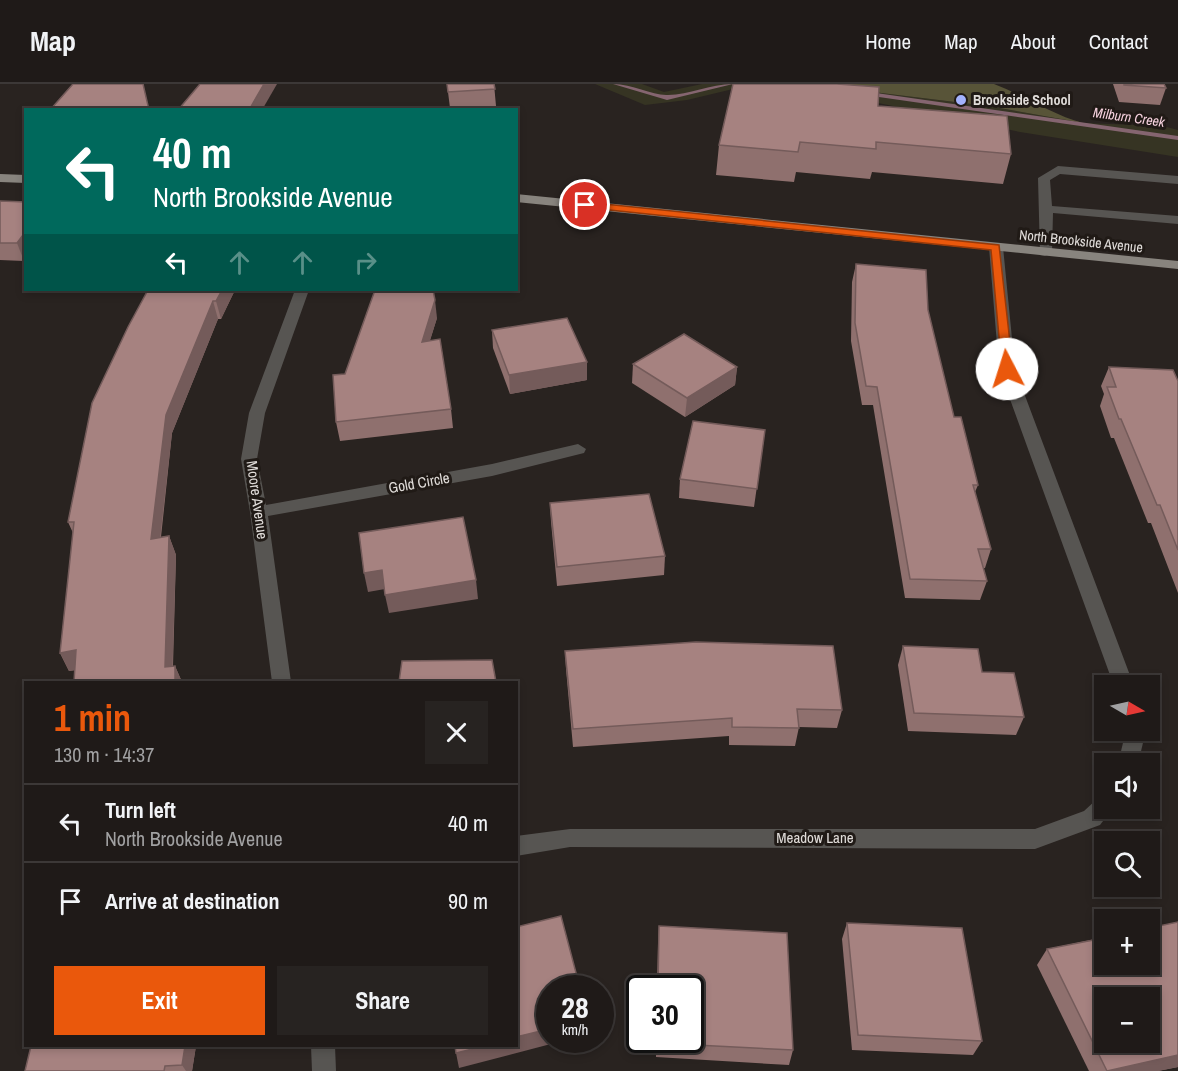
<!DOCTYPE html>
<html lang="en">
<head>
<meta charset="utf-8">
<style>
  :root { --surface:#1f1a18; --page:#272321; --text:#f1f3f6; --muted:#a1a1a2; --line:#3c3837; --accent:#ea580c }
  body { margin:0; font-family:"Archivo Narrow",sans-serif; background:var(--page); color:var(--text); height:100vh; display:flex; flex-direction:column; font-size:22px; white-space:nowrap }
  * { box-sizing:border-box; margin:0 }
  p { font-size:20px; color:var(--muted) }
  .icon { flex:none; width:33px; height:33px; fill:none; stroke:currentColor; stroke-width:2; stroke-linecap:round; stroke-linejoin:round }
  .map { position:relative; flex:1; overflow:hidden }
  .drawer { position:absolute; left:24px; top:597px; width:494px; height:366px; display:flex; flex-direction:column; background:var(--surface); border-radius:0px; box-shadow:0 3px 9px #0003,0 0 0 2px var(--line) }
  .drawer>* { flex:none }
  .top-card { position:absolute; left:24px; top:24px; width:494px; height:183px; border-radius:0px; box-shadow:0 3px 9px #0003,0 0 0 2px var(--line); background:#00695c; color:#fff; overflow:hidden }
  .needle { width:39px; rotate:99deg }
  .tools { position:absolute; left:1094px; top:591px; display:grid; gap:12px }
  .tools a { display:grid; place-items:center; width:66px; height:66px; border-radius:0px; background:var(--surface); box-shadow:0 3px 9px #0003,0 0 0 2px var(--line); font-size:30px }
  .speed { position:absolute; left:536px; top:891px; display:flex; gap:12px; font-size:30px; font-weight:700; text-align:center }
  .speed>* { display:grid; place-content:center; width:78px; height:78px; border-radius:50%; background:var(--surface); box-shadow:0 3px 9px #0003,0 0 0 2px var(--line); line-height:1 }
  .speed small { font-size:15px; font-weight:400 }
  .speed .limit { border:3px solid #111; border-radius:9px; background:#fff; color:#111 }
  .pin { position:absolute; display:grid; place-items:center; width:51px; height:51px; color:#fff; margin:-26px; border:3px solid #fff; border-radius:50%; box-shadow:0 2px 6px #0007 }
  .me { position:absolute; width:66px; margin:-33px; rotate:355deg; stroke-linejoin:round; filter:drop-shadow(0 0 4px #0008) }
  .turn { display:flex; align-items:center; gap:21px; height:126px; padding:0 30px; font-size:27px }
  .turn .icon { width:78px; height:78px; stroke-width:2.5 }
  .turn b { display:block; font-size:42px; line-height:51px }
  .lanes { display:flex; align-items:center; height:57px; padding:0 30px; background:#0003; justify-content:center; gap:30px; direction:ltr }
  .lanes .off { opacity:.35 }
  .round { display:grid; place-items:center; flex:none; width:63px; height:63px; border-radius:0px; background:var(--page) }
  .summary { display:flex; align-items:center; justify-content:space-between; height:102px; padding:0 30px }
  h1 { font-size:36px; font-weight:700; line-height:45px; color:var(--accent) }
  .cta { display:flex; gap:12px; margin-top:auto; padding:12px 30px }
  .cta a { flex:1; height:69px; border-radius:0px; background:var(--accent); color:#fff; font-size:24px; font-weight:700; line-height:69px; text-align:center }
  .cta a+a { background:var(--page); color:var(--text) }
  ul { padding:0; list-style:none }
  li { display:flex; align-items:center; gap:18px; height:78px; padding:0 30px; border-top:2px solid var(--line) }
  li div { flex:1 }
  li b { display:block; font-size:22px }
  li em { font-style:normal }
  header { display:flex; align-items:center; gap:36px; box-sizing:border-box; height:84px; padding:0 30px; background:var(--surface); border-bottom:2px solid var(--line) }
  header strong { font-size:28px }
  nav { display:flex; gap:33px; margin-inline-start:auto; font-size:21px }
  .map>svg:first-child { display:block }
  .green { fill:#363423 }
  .forest { fill:#585438 }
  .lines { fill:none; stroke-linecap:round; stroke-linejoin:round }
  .stream { fill:#856570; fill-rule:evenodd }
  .minor { fill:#575552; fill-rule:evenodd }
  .major { fill:#88847e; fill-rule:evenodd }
  .wall { fill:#8f706e }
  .shaded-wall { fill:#745b5a }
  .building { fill:#a68280; stroke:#745b5a; stroke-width:1.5; fill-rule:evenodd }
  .route { fill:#ea580c; stroke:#983908; stroke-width:1.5 }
  .poi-dot { fill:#a3b2fd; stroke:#201a16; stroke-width:2 }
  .labels { text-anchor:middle; stroke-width:6; stroke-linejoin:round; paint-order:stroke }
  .far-poi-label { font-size:14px; font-weight:bold; fill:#e1ddda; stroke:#201a16; text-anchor:start }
  .far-water-label { font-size:14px; font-style:italic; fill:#f8d3e0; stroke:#201a16 }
  .far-street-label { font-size:14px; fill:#e1ddda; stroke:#201a16 }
  .street-label { font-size:15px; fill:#e1ddda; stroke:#201a16 }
</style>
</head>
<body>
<header>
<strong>Map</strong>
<nav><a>Home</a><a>Map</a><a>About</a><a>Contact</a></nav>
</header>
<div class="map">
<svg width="1178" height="987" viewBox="0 0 1178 987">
  <rect width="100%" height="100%" fill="#292320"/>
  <g class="green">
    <polygon points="595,0 642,0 664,8 702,0 754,0 687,16 645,21"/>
    <polygon points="785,0 846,0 881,9 988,22 1083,39 1163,42 1178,46 1178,73 1020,48"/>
  </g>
  <path class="forest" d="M 846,0 L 994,0 C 1025,12 1051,30 1083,39 L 988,22 L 881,9 Z"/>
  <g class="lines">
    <g class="stream">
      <path d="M 613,0 C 633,0 653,12 668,11 C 689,11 710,0 733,0 L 667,16 Z"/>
      <polygon points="862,7 1178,52 1178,56 865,11 861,9"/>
    </g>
    <g class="minor">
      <polygon points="1058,82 1178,92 1178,100 1060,90 1050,96 1052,122 1178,132 1178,140 1053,129 1052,168 1045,172 1040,171 1038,94"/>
      <polygon points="996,159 1003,163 1015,285 1134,602 1114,602 999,285 989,163"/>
      <polygon points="295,206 309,206 265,329 257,375 266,421 492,380 578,360 586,365 584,369 492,392 268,432 291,598 272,598 250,428 241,375 249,329"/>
      <polygon points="1126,646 1146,646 1138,680 1118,680"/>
      <polygon points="1104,712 1104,724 1113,724 1100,741 1035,765 570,763 516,772 516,752 570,745 1035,745 1084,727 1097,715"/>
      <polygon points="311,962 335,962 336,987 312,987"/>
    </g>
    <g class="major">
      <polygon points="0,90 26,91 26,99 0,98"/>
      <polygon points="516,110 1178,177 1178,185 516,118"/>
    </g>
  </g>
  <g class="wall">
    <polygon points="447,0 494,0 496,22 450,24"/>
    <polygon points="1113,0 1164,0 1166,4 1160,21 1119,18"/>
    <polygon points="878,22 1011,70 1003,100 872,88 870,95 796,88 794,98 716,91 719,61"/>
    <polygon points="0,117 26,118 26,175 24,177 0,176"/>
    <polygon points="856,180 928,226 954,333 978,401 975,408 991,465 985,484 983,484 987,497 980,516 905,514 873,321 862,321 851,257 852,198"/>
    <polygon points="148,206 235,206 221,235 218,235 172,349 161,453 169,452 176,471 173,582 175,582 182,598 74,598 75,586 69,587 60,569 73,449 68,438"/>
    <polygon points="437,234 430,256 451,325 453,344 340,357 336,338 345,290"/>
    <polygon points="492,246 587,278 587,296 510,310 493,264"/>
    <polygon points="633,280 737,283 735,301 685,333 632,299"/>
    <polygon points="1109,283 1178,297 1178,509 1151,439 1148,439 1114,354 1111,354 1100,322 1104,310 1101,302"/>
    <polygon points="765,346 754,423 679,414 680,395"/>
    <polygon points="550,419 665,472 664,491 557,502 551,438"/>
    <polygon points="903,562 982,588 1024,633 1016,651 908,647 898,581"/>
    <polygon points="565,567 842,626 837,644 799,643 795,662 729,661 729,652 573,663 566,585"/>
    <polygon points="1178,838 1178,983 1158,987 1089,987 1037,881 1047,865"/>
    <polygon points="847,839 982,957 973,971 852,966 842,855"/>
    <polygon points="659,842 793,966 789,981 656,973 656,956 690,956 690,904 657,904 658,859"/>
    <polygon points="196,962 192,987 25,987"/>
  </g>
  <g class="shaded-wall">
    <polygon points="264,0 277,0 262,26 249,26"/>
    <polygon points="26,147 26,175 24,177 17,159"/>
    <polygon points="222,206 235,206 221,235 216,217"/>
    <polygon points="435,216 437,234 424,276 422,258"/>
    <polygon points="213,217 218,235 172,349 158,473 151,455 166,331"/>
    <polygon points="587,278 587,296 510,310 509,291"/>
    <polygon points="737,283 735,301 685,333 687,314"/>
    <polygon points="169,452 176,471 172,598 165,583"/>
    <polygon points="382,486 385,505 368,508 364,489"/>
    <polygon points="476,496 478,515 389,529 385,511"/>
    <polygon points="76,566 85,585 69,587 60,569"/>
    <polygon points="175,582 182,598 175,598"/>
    <polygon points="549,945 549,956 566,956 459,984 456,969 485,962 516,962 516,953"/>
    <polygon points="185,962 196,962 192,987 186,987 182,981"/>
    <polygon points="1178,971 1178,983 1158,987 1107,987"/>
  </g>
  <g class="building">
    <polygon points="73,0 143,0 149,26 50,26"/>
    <polygon points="200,0 264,0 249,26 178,26"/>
    <polygon points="447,0 494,0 495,5 448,8"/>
    <polygon points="733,0 837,0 879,3 878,22 1007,32 1011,70 876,58 876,65 800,58 798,68 719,61"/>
    <polygon points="1124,0 1164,0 1166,4 1124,1"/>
    <polygon points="0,117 26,118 25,124 26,124 26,147 17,159 0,159"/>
    <polygon points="856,180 926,186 928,226 954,333 961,333 978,401 973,401 991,465 978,465 987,497 910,495 877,303 866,302 855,239"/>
    <polygon points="148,206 222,206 216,217 213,217 166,331 151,455 169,452 165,583 175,582 175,598 74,598 76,566 60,569 74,438 68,438 92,319 128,243"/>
    <polygon points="375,206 433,206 435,216 422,258 440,255 451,325 336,338 333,291 345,290"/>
    <polygon points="567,234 587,278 509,291 492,246"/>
    <polygon points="684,250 737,283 687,314 633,280"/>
    <polygon points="1109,283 1173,286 1178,297 1178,466 1160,421 1157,421 1121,335 1119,335 1107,303 1116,303"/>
    <polygon points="693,337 765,346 757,405 680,395"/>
    <polygon points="649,410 665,472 557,483 550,419"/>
    <polygon points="463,433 476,496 385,511 382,486 364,489 359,449"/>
    <polygon points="696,558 833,562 842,626 797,625 799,644 732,643 732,634 573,645 565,567"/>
    <polygon points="903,562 978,565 982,588 1014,589 1024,633 914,629"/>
    <polygon points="492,576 496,598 399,598 402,577"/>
    <polygon points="561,832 580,904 549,904 549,945 516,953 516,843"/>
    <path d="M 1178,838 L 1178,971 L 1107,987 L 1047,865 L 1104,854 L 1104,880 L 1149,880 L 1149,844 ZM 1104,914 L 1149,914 L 1149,958 L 1104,958 Z"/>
    <polygon points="847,839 962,844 982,957 858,951"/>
    <polygon points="659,842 787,849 793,966 657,959 657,956 690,956 690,904 658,904"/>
    <polygon points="31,962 185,962 182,981 165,982 164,987 25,987"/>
    <polygon points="455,962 485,962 456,969"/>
  </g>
  <polygon class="route" points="585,118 999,161 1013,285 1007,289 1002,285 991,166 581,123 581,119"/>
  <circle class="poi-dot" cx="961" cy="16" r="6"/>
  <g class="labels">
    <g class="far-poi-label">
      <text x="973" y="21">Brookside School</text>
    </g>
    <g class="far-water-label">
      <text transform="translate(1129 33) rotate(8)" y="5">Milburn Creek</text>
    </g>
    <g class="far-street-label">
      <text transform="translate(1081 157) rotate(6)" y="5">North Brookside Avenue</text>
    </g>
    <g class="street-label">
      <text transform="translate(419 399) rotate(-10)" y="5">Gold Circle</text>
      <text transform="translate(257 416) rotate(82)" y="5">Moore Avenue</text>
      <text x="815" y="759">Meadow Lane</text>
    </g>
  </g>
</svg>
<div class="tools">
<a><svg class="needle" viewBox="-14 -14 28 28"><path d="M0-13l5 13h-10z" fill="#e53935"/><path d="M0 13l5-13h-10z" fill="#a1a1a2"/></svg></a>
<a><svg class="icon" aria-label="sound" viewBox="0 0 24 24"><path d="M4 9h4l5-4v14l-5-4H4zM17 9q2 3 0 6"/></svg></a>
<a><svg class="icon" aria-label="search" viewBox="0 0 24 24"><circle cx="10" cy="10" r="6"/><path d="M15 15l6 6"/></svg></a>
<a>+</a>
<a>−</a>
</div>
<div class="speed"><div>28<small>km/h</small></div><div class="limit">30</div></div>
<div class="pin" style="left:585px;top:121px;background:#d93025"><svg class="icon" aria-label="arrive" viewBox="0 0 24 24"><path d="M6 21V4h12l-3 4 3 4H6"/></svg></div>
<svg class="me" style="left:1007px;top:285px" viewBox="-20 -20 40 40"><circle r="19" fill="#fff"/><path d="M0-13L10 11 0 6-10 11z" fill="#ea580c"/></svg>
<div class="top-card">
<div class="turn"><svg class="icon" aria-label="left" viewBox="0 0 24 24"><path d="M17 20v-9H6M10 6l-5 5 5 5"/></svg><div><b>40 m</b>North Brookside Avenue</div></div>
<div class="lanes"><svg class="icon" aria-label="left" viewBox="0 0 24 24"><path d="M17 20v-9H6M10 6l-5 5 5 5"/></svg><svg class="icon off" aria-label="ahead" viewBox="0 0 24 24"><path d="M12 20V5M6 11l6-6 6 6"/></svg><svg class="icon off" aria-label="ahead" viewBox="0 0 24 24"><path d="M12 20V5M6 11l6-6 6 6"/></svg><svg class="icon off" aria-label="right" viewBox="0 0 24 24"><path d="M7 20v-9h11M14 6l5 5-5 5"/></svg></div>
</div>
<section class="drawer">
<div class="summary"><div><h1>1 min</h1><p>130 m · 14:37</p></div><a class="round"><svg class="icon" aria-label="close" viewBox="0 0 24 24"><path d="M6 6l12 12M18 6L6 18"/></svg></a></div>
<ul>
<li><svg class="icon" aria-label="left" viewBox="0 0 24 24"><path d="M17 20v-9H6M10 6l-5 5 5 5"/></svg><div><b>Turn left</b><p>North Brookside Avenue</p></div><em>40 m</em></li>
<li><svg class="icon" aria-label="arrive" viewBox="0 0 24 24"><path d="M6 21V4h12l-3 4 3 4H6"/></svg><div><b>Arrive at destination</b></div><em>90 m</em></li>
</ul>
<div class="cta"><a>Exit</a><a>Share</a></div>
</section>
</div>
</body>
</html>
